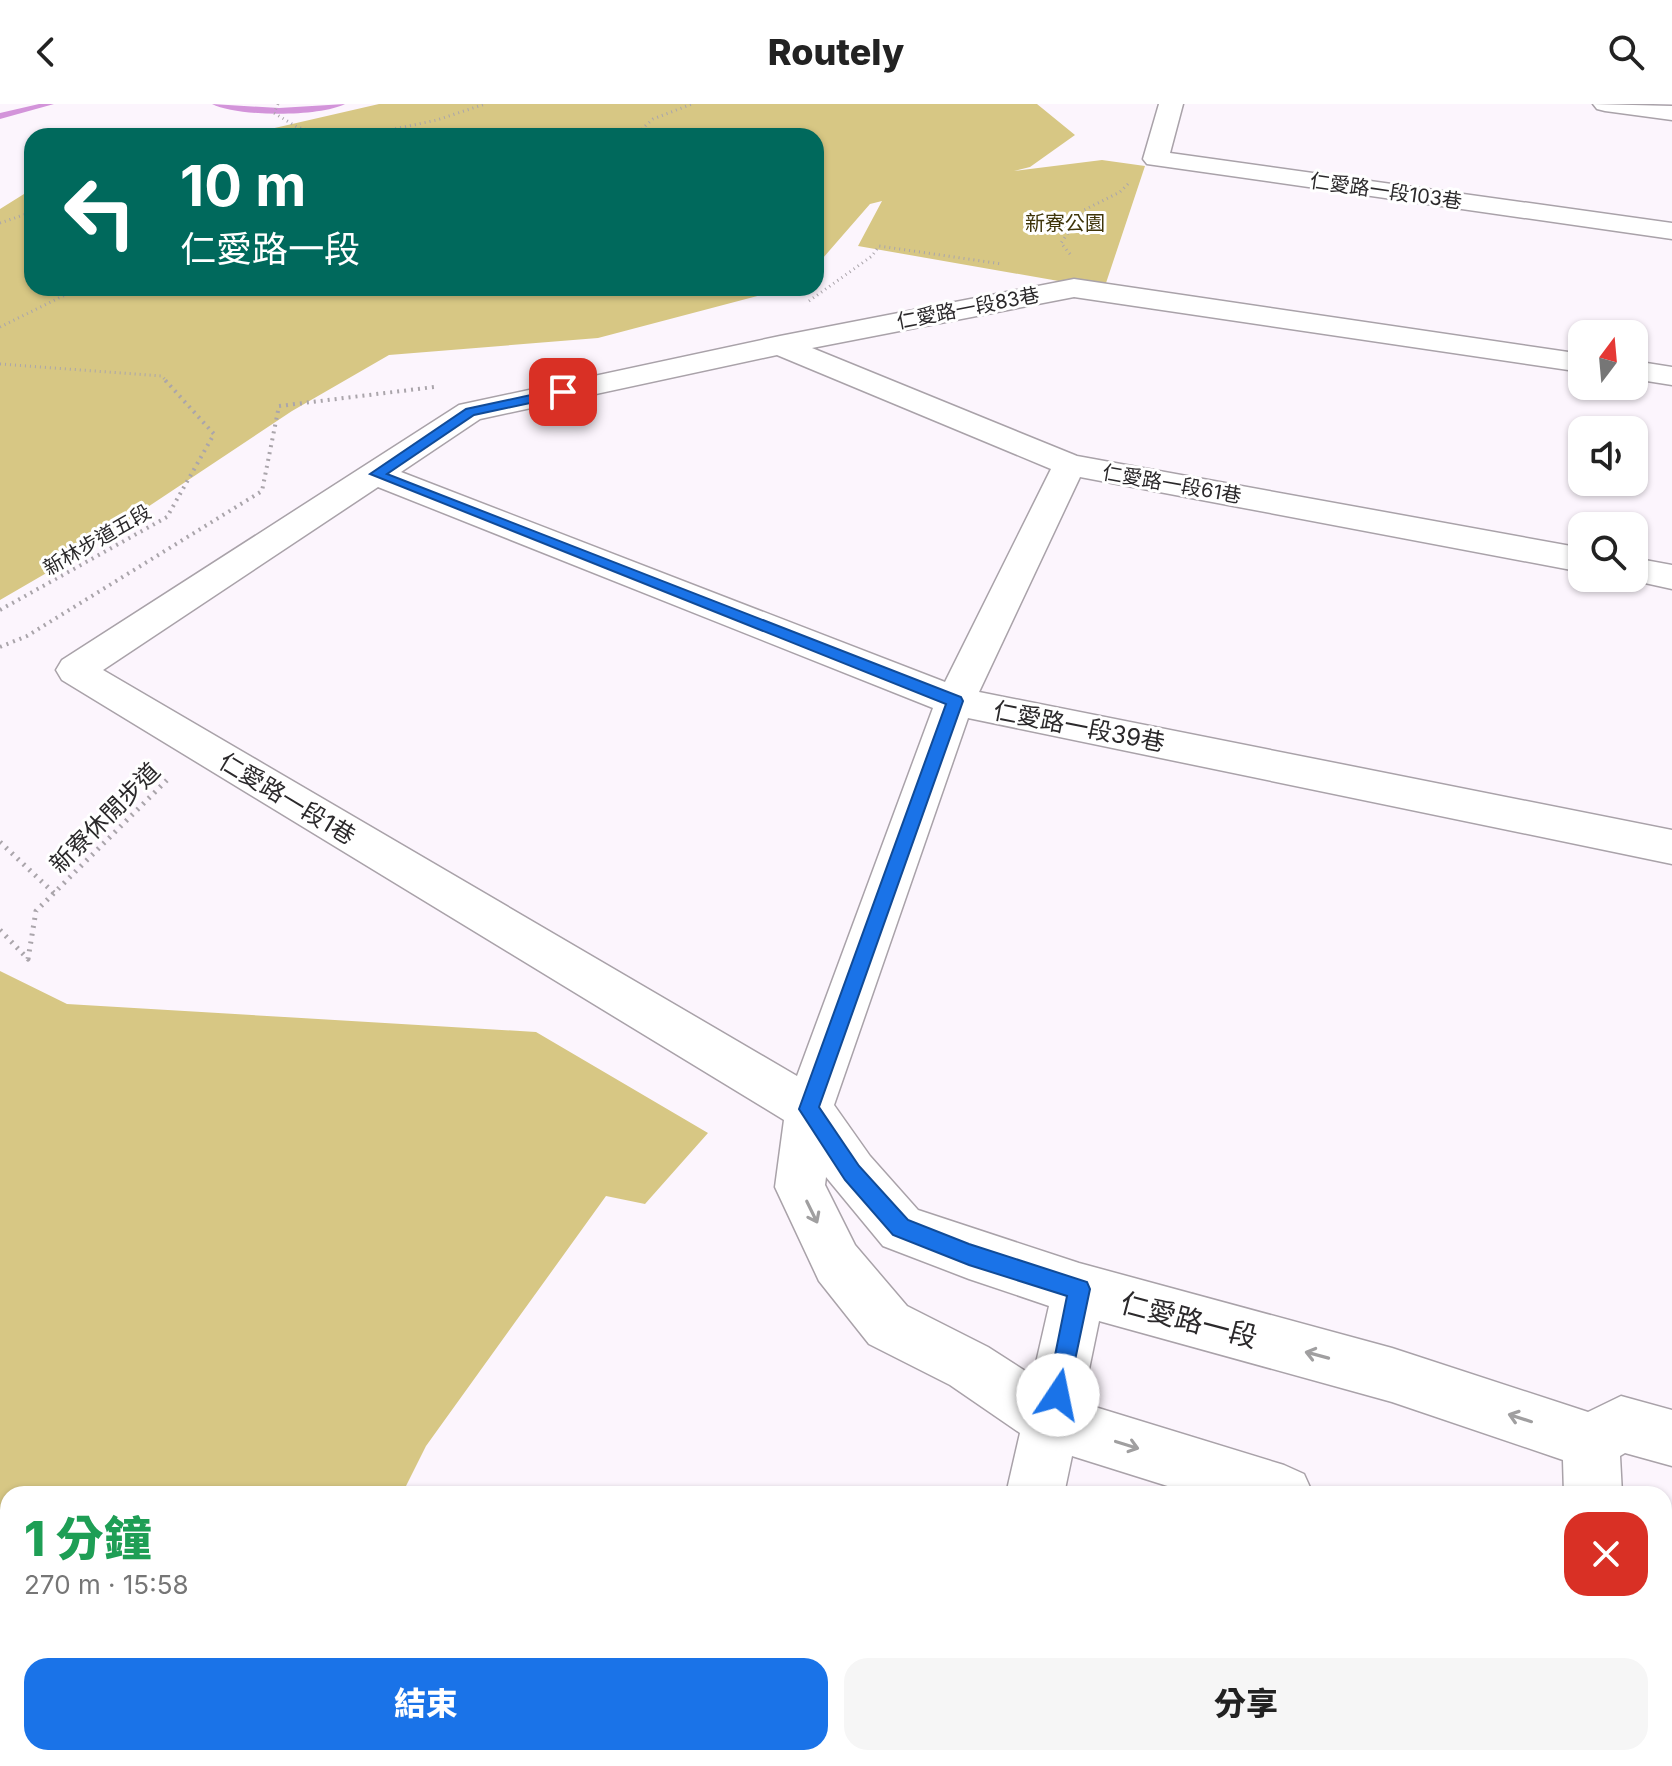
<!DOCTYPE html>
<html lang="zh-TW">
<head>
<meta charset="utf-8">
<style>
  :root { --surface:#fff; --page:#f6f6f6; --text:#222; --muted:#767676; --accent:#1a73e8 }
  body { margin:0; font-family:Inter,"Noto Sans TC",sans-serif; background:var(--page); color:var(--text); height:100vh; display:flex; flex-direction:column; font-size:30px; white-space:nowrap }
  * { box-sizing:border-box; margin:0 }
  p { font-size:26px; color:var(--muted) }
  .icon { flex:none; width:44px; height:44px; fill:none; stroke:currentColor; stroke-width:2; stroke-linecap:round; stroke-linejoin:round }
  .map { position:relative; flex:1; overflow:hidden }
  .panel { position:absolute; left:0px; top:1382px; width:1672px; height:280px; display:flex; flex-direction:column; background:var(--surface); border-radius:24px 24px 0 0; box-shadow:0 2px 6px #0004 }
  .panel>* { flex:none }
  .hud { position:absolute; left:24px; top:24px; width:800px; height:168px; border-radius:24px; box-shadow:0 2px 6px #0004; background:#00695c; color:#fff; overflow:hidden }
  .needle { width:52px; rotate:16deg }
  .controls { position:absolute; left:1568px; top:216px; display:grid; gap:16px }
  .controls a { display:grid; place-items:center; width:80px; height:80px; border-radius:16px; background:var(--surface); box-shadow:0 2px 6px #0004; font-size:40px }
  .pin { position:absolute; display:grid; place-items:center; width:68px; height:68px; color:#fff; margin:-34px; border-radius:16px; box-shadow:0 4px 12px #0006 }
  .me { position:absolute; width:88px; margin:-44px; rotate:11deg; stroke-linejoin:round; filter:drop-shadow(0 0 6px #0008) }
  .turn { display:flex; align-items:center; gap:28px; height:168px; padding:0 24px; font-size:36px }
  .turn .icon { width:104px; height:104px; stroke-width:2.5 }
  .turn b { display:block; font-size:56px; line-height:68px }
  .round { display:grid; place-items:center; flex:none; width:84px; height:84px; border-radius:24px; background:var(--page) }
  .summary { display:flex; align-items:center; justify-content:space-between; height:136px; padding:0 24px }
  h1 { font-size:48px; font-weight:800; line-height:60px; color:#1e9e55 }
  .button { display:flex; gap:16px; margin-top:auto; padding:16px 24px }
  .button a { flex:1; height:92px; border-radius:24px; background:var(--accent); color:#fff; font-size:32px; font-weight:800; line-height:92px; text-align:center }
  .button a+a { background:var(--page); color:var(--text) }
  header { display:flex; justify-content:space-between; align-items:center; height:104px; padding:0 24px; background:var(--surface); font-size:36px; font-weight:800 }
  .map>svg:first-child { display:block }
  .green { fill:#d7c784 }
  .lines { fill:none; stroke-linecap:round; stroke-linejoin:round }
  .stream { fill:#d394da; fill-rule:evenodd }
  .minor-casing { stroke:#a9a2a9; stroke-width:3 }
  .path-far2 { stroke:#aaa5ab; stroke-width:3; stroke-dasharray:1 4; stroke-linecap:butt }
  .path-far1 { stroke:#aaa5ab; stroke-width:4; stroke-dasharray:2 5; stroke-linecap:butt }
  .path { stroke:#aaa5ab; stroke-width:5; stroke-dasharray:2 6; stroke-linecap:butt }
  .minor { fill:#fff; fill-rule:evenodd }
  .oneway { stroke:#a09fa0 }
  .route { fill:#1a73e8; stroke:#114b97; stroke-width:2 }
  .labels { text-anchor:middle; stroke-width:6; stroke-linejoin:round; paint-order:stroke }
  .far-street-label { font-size:20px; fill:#2b292b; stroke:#fff }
  .far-park-label { font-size:20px; fill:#3f350a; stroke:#fff }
  .street-label { font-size:24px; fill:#2b292b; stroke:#fff }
  .near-street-label { font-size:28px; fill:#2b292b; stroke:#fff }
</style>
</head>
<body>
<header><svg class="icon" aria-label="back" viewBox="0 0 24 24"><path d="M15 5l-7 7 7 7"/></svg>Routely<svg class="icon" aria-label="search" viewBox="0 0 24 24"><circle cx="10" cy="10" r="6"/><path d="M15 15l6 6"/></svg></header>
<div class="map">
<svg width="1672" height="1662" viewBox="0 0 1672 1662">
  <rect width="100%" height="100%" fill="#fcf5fd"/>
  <g class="green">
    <polygon points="379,0 1037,0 1075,31 1030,63 1014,67 1102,56 1145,62 1104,185 858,142 882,97 870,100 816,162 816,32 240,32"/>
    <polygon points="32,85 32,184 788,184 598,234 389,251 292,307 62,460 0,496 0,105"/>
    <polygon points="0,867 67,900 536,928 708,1029 645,1100 606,1092 426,1342 402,1390 8,1390 8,1654 176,1654 167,1662 0,1662"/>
  </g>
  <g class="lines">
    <g class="stream">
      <polygon points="39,0 54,0 0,15 0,9"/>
      <path d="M 212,0 L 279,4 L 345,0 C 319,13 238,13 212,0 Z"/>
    </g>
    <g class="minor-casing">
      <g id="minor">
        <polygon points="1159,0 1183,0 1170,49 1672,119 1672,135 1147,60 1143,55"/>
        <polygon points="1593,0 1672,2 1672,16 1605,7 1597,5"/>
        <path d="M 1074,175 L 1582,250 L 1582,268 L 1074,193 L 812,244 L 1077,352 L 1582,444 L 1582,468 L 1080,373 L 979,588 L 1672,726 L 1672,760 L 968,614 L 834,1001 L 870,1052 L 918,1106 L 1079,1159 L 1392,1244 L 1588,1308 L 1621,1292 L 1672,1306 L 1672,1362 L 1625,1349 L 1620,1352 L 1622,1390 L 1564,1390 L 1563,1356 L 1392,1298 L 1099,1217 L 1082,1299 L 1284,1361 L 1304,1370 L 1313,1390 L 1193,1390 L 1072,1352 L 1064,1390 L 1006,1390 L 1020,1329 L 950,1281 L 869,1240 L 819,1177 L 775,1083 L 784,1016 L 62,576 L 56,566 L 62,556 L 459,301 L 780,232 ZM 777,251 L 1051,365 L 945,578 L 401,368 L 480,315 ZM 378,383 L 933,604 L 797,972 L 103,566 ZM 826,1073 L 883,1142 L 969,1175 L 1049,1202 L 1033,1272 L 988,1243 L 907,1202 L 855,1141 L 825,1081 Z"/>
        <polygon points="1634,257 1672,263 1672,281 1634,275"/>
        <polygon points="1634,454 1672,461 1672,485 1622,474 1634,474"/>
        <polygon points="1664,1475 1672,1477 1672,1537 1664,1535"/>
        <polygon points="1024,1654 1088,1654 1089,1662 1025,1662"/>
        <polygon points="1568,1654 1632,1654 1633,1662 1569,1662"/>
      </g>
    </g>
    <g class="path-far2">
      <polyline points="278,0 274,9 297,23 328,32"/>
      <polyline points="361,32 437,16 485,0"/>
      <polyline points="634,32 653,15 692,0"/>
      <polyline points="0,119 32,108"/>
      <polyline points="1070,150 1061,139 1084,106 1120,88 1130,78"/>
      <polyline points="809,197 872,152 879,142 1002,160"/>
      <polyline points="0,223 69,189 119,184"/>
      <polyline points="0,260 162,272 167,278"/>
    </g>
    <g class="path-far1">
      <polyline points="0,506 167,413 214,330 165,276"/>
      <polyline points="0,543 27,532 262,387 279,302 434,283"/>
    </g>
    <g class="path">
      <polyline points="0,738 55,790"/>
      <polyline points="0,826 28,855 36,807 171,672"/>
    </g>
    <use href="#minor" class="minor"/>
  </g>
  <defs><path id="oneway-shaft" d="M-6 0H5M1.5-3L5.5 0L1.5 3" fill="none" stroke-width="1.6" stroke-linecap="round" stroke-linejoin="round" transform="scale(2)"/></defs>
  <g class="oneway">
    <use href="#oneway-shaft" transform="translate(812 1108) rotate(64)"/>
    <use href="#oneway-shaft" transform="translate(1317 1251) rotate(-165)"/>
    <use href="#oneway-shaft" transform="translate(1520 1314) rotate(-162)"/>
    <use href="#oneway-shaft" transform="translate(1127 1341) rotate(17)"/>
  </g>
  <polygon class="route" points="563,284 568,285 568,291 474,311 387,370 961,593 963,597 819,1003 859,1062 908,1116 969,1140 1087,1178 1090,1185 1066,1299 1058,1303 1050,1299 1047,1291 1067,1192 969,1161 893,1131 845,1076 799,1005 946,600 370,370 466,305"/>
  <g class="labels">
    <g class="far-street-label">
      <text transform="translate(1386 87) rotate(8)" y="7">仁愛路一段103巷</text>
      <text transform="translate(968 204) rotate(-11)" y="7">仁愛路一段83巷</text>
      <text transform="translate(1172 380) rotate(10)" y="7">仁愛路一段61巷</text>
      <text transform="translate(97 436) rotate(-30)" y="7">新林步道五段</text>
    </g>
    <g class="far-park-label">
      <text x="1065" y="126">新寮公園</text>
    </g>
    <g class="street-label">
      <text transform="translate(1079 623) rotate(11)" y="8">仁愛路一段39巷</text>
      <text transform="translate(287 695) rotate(31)" y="8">仁愛路一段1巷</text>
      <text transform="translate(105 714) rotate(-45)" y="8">新寮休閒步道</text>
    </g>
    <g class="near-street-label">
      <text transform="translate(1189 1216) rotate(15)" y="10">仁愛路一段</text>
    </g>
  </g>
</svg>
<div class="controls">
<a><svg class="needle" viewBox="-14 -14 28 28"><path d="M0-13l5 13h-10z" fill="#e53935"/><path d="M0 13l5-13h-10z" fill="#767676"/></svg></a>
<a><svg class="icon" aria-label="sound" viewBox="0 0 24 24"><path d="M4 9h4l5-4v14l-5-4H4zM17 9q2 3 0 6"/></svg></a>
<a><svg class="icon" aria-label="search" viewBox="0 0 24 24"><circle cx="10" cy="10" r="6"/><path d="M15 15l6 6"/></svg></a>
</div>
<div class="pin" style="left:563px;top:288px;background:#d93025"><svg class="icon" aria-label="arrive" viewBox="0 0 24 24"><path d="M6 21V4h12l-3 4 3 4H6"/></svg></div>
<svg class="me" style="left:1058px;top:1291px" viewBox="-20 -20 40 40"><circle r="19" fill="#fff"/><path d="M0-13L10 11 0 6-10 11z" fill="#1a73e8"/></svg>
<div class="hud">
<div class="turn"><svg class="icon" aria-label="left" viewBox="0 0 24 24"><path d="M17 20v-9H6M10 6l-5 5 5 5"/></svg><div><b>10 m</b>仁愛路一段</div></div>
</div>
<section class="panel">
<div class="summary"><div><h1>1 分鐘</h1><p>270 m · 15:58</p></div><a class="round" style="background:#d93025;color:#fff"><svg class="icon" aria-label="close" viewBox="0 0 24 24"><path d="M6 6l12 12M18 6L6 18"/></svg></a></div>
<div class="button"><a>結束</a><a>分享</a></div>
</section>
</div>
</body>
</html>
